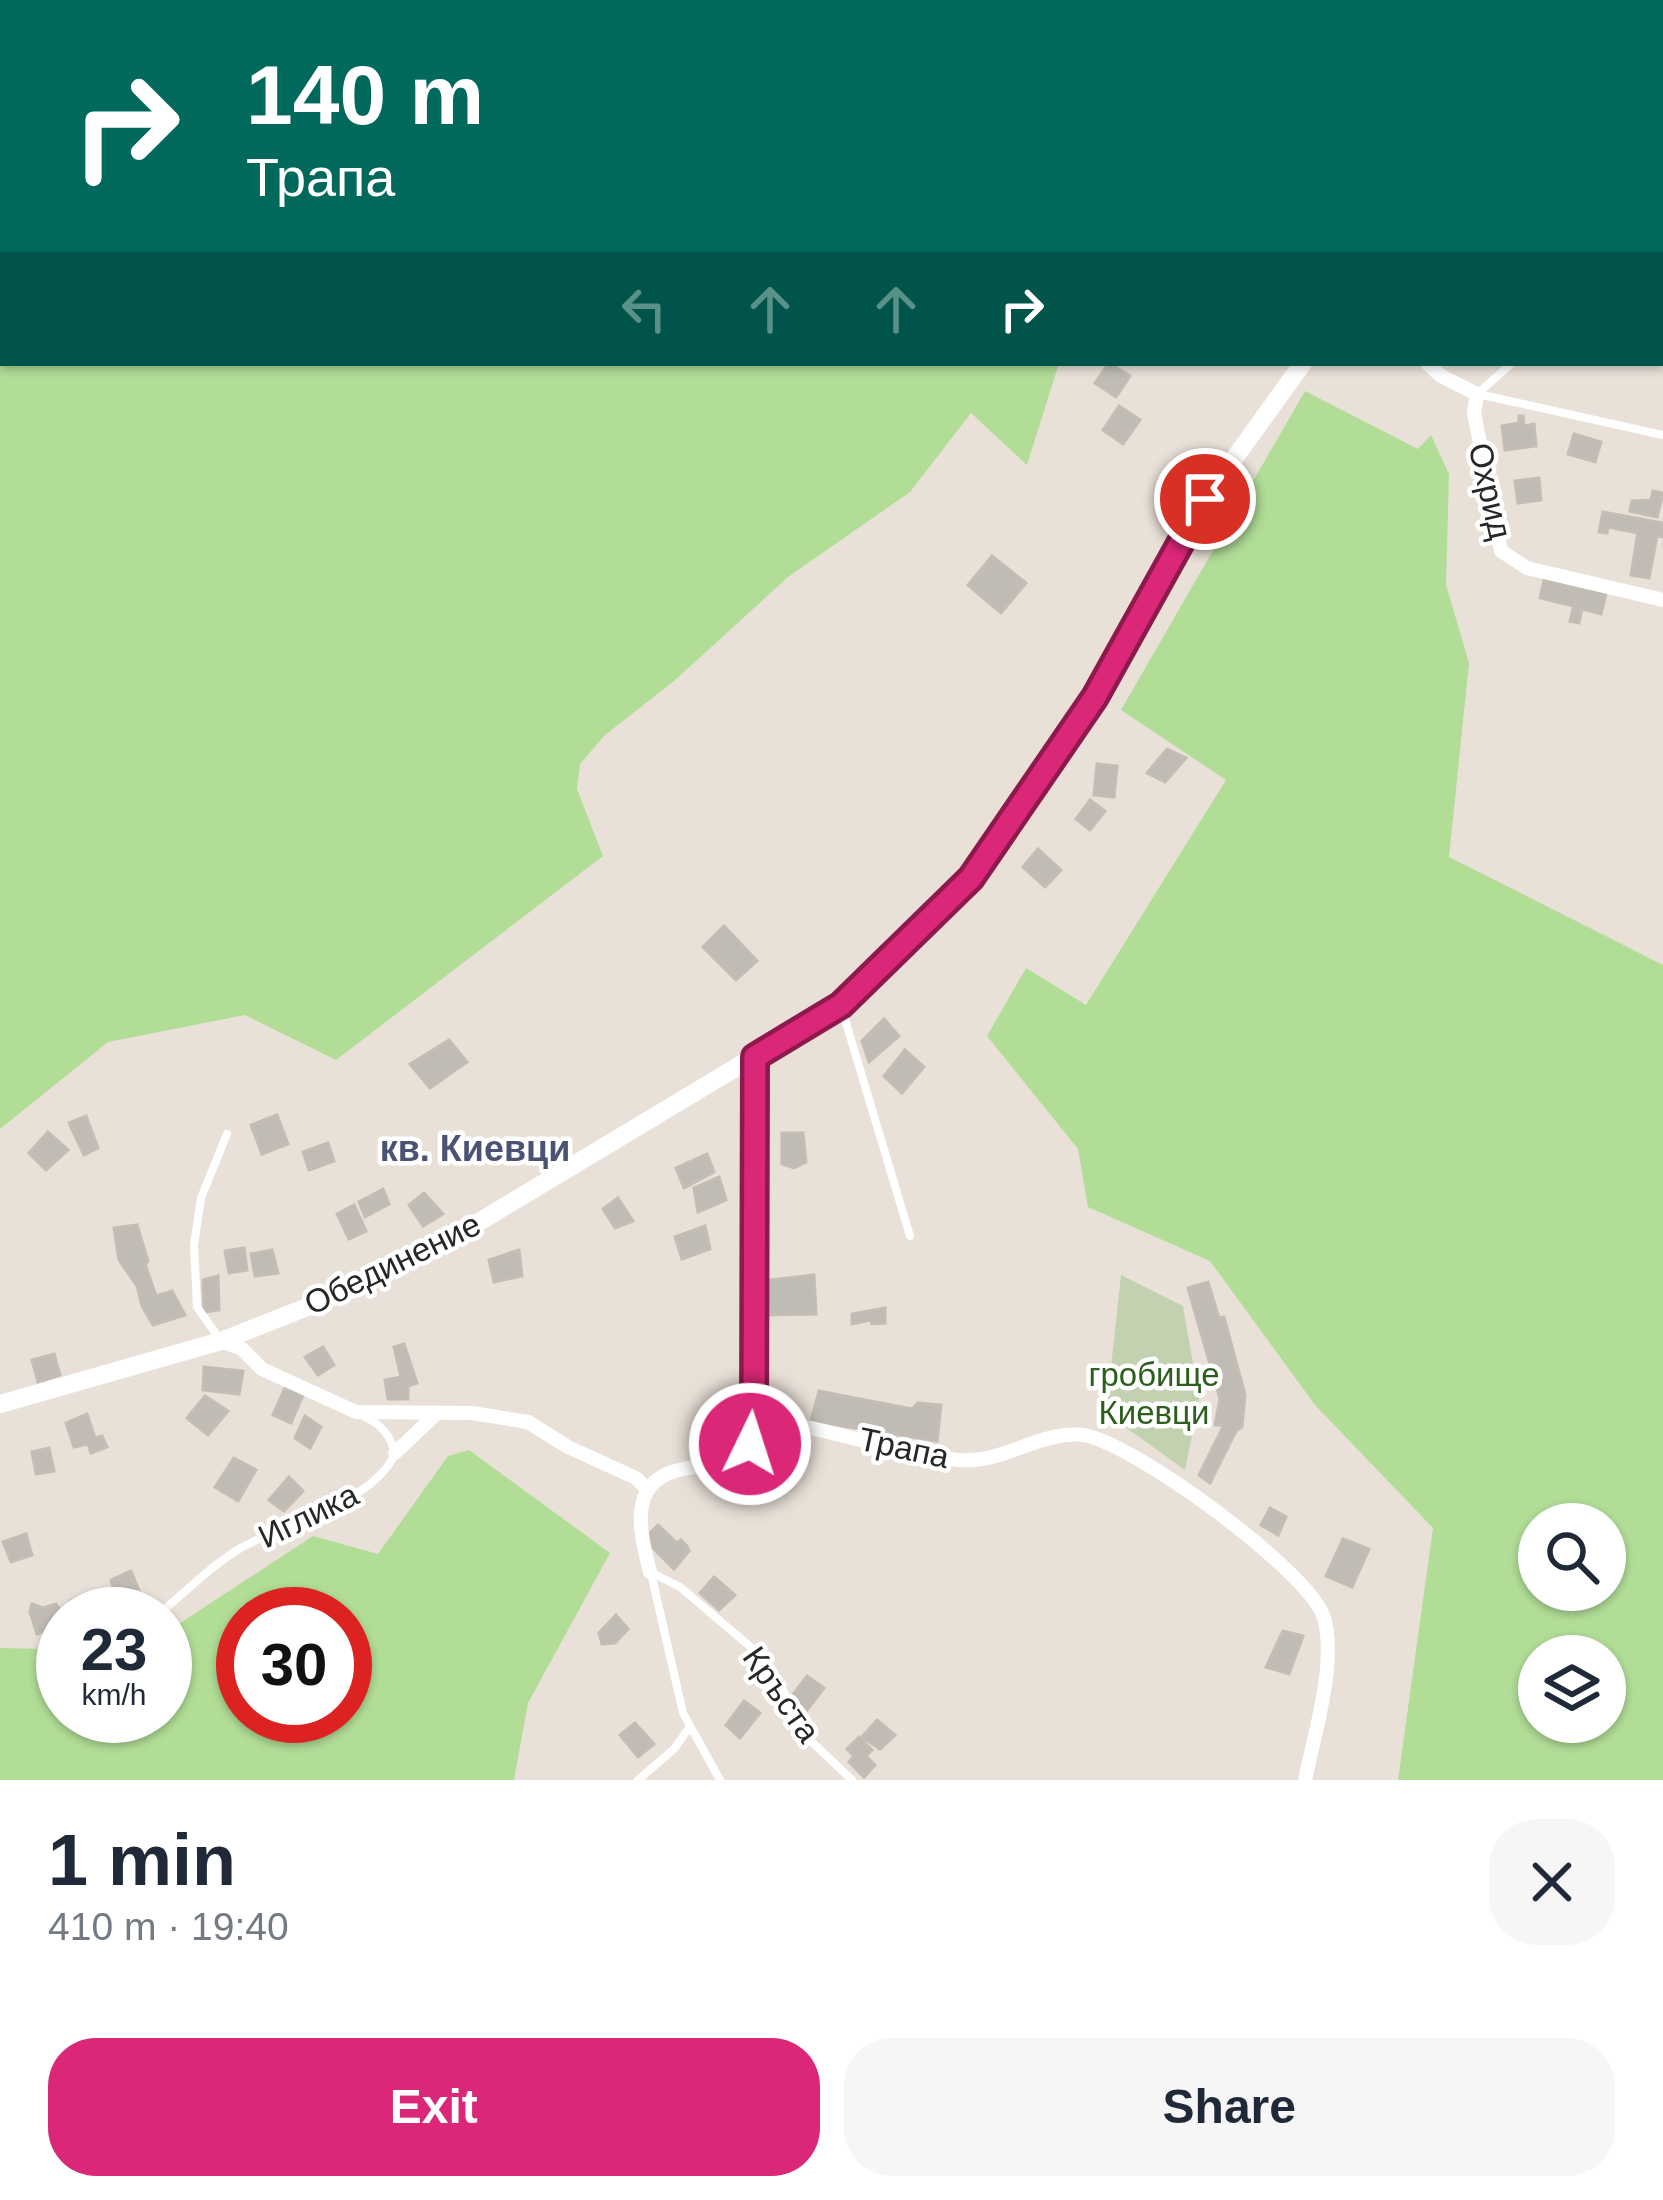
<!DOCTYPE html>
<html lang="en">
<head>
<meta charset="utf-8">
<style>
  :root { --surface:#fff; --page:#f6f6f7; --text:#1f2937; --muted:#747a83; --accent:#db2777 }
  body { margin:0; font-family:Helvetica,sans-serif; background:var(--page); color:var(--text); height:100vh; display:flex; flex-direction:column; font-size:45px; white-space:nowrap }
  * { box-sizing:border-box; margin:0 }
  p { font-size:39px; color:var(--muted) }
  .icon { flex:none; width:66px; height:66px; fill:none; stroke:currentColor; stroke-width:2; stroke-linecap:round; stroke-linejoin:round }
  .map { position:relative; height:1780px; overflow:hidden }
  .sheet { display:flex; flex-direction:column; background:var(--surface); flex:1 }
  .sheet>* { flex:none }
  .guide { position:absolute; left:0px; top:0px; width:1665px; height:366px; box-shadow:0 3px 9px #0004; background:#00695c; color:#fff; overflow:hidden }
  .tools { position:absolute; left:1518px; top:1503px; display:grid; gap:24px }
  .tools a { display:grid; place-items:center; width:108px; height:108px; border-radius:50%; background:var(--surface); box-shadow:0 3px 9px #0004; font-size:60px }
  .speed { position:absolute; left:36px; top:1587px; display:flex; gap:24px; font-size:60px; font-weight:700; text-align:center }
  .speed>* { display:grid; place-content:center; width:156px; height:156px; border-radius:50%; background:var(--surface); box-shadow:0 3px 9px #0004; line-height:1 }
  .speed small { font-size:30px; font-weight:400 }
  .speed .limit { border:18px solid #d22; background:#fff; color:#111 }
  .pin { position:absolute; display:grid; place-items:center; width:102px; height:102px; color:#fff; margin:-51px; border:6px solid #fff; border-radius:50%; box-shadow:0 3px 12px #0007 }
  .me { position:absolute; width:132px; margin:-66px; rotate:4deg; stroke-linejoin:round; filter:drop-shadow(0 0 9px #0008) }
  .turn { display:flex; align-items:center; gap:42px; height:252px; padding:0 48px; font-size:54px }
  .turn .icon { width:156px; height:156px; stroke-width:2.5 }
  .turn b { display:block; font-size:84px; line-height:102px }
  .lanes { display:flex; align-items:center; height:114px; padding:0 48px; background:#0003; justify-content:center; gap:60px; direction:ltr }
  .lanes .off { opacity:.35 }
  .round { display:grid; place-items:center; flex:none; width:126px; height:126px; border-radius:48px; background:var(--page) }
  .head { display:flex; align-items:center; justify-content:space-between; height:204px; padding:0 48px }
  h1 { font-size:72px; font-weight:700; line-height:90px }
  .action { display:flex; gap:24px; margin-top:auto; padding:24px 48px }
  .action a { flex:1; height:138px; border-radius:48px; background:var(--accent); color:#fff; font-size:48px; font-weight:700; line-height:138px; text-align:center }
  .action a+a { background:var(--page); color:var(--text) }
  .map>svg:first-child { display:block }
  .green { fill:#b1dd97; fill-rule:evenodd }
  .cemetery { fill:#c2d2b0 }
  .building { fill:#c1bbb5; stroke:#c4bdb3; stroke-width:3 }
  .lines { fill:none; stroke-linecap:round; stroke-linejoin:round }
  .service { stroke:#fff; stroke-width:8 }
  .minor { stroke:#fff; stroke-width:14 }
  .tertiary { stroke:#fff; stroke-width:18 }
  .route-casing { stroke:#8e194d; stroke-width:30 }
  .route { stroke:#db2777; stroke-width:21 }
  .labels { text-anchor:middle; stroke-width:9; stroke-linejoin:round; paint-order:stroke }
  .street-label { font-size:33px; fill:#272727; stroke:#fff }
  .park-label { font-size:33px; fill:#2c5e1c; stroke:#fff }
  .neighbourhood-label { font-size:36px; font-weight:bold; fill:#4a5374; stroke:#fff }
</style>
</head>
<body>
<div class="map">
<svg width="1663" height="1780" viewBox="0 0 1663 1780">
  <rect width="100%" height="100%" fill="#e9e1d8"/>
  <g class="green">
    <polygon points="0,0 1058,0 1059,3 3,3 3,363 1059,363 1027,465 971,413 910,492 788,577 674,681 605,735 580,764 577,789 603,856 336,1060 245,1015 108,1042 0,1129"/>
    <path d="M 1305,391 L 1418,449 L 1431,435 L 1449,474 L 1446,585 L 1469,663 L 1449,857 L 1663,965 L 1663,1780 L 1398,1780 L 1433,1528 L 1315,1405 L 1210,1261 L 1088,1207 L 1078,1149 L 987,1036 L 1026,968 L 1086,1005 L 1226,780 L 1121,710 ZM 1539,1524 L 1605,1524 L 1605,1590 L 1539,1590 ZM 1539,1656 L 1605,1656 L 1605,1722 L 1539,1722 Z"/>
    <path d="M 469,1450 L 610,1553 L 528,1703 L 514,1780 L 0,1780 L 0,1648 L 45,1649 L 63,1668 L 63,1716 L 165,1716 L 165,1633 L 313,1536 L 378,1554 L 448,1456 ZM 345,1614 L 345,1716 L 243,1716 L 243,1614 Z"/>
  </g>
  <polygon class="cemetery" points="1121,1275 1183,1306 1199,1399 1185,1470 1106,1413"/>
  <g class="building">
    <polygon points="1109,363 1130,376 1116,397 1095,383"/>
    <polygon points="1119,406 1140,420 1123,444 1103,430"/>
    <polygon points="1519,416 1523,416 1524,426 1534,424 1536,446 1505,450 1502,426 1519,423"/>
    <polygon points="1574,434 1601,442 1595,462 1568,454"/>
    <polygon points="1539,478 1541,500 1518,503 1515,481"/>
    <polygon points="1653,491 1663,493 1657,517 1630,511 1632,501 1651,500"/>
    <polygon points="1603,512 1640,519 1638,533 1608,527 1607,533 1599,532"/>
    <polygon points="1640,519 1663,523 1663,537 1657,536 1649,578 1631,575"/>
    <polygon points="992,556 1026,583 1001,613 968,585"/>
    <polygon points="1544,580 1578,588 1573,606 1540,598"/>
    <polygon points="1578,588 1606,594 1601,614 1582,609 1579,623 1570,621"/>
    <polygon points="1167,749 1186,758 1165,782 1147,773"/>
    <polygon points="1097,764 1117,766 1114,797 1094,795"/>
    <polygon points="1090,800 1105,811 1090,830 1076,819"/>
    <polygon points="1038,849 1061,870 1045,887 1023,867"/>
    <polygon points="724,926 757,961 736,980 703,947"/>
    <polygon points="884,1019 899,1036 869,1062 862,1041"/>
    <polygon points="449,1040 467,1062 430,1088 410,1064"/>
    <polygon points="905,1050 924,1067 902,1093 884,1076"/>
    <polygon points="277,1115 288,1144 262,1154 251,1125"/>
    <polygon points="86,1116 98,1148 84,1155 69,1123"/>
    <polygon points="48,1132 68,1150 46,1170 29,1153"/>
    <polygon points="782,1133 803,1133 806,1162 794,1168 782,1164"/>
    <polygon points="328,1143 334,1161 309,1170 303,1152"/>
    <polygon points="707,1154 714,1172 684,1188 676,1168"/>
    <polygon points="719,1177 726,1200 698,1212 694,1188"/>
    <polygon points="383,1189 389,1204 365,1217 359,1202"/>
    <polygon points="424,1193 443,1214 423,1226 409,1205"/>
    <polygon points="618,1198 633,1221 615,1228 603,1209"/>
    <polygon points="354,1205 366,1231 349,1239 337,1214"/>
    <polygon points="137,1225 148,1261 145,1264 156,1296 172,1291 185,1315 153,1325 142,1306 137,1286 119,1260 114,1228"/>
    <polygon points="705,1226 710,1249 682,1259 675,1237"/>
    <polygon points="244,1248 247,1270 229,1273 225,1251"/>
    <polygon points="272,1250 278,1273 255,1276 251,1254"/>
    <polygon points="519,1250 522,1276 494,1282 489,1260"/>
    <polygon points="814,1275 816,1314 761,1315 761,1281"/>
    <polygon points="218,1276 219,1310 204,1312 203,1280"/>
    <polygon points="1208,1282 1219,1318 1224,1317 1245,1395 1242,1427 1236,1431 1210,1483 1199,1475 1224,1425 1215,1425 1220,1399 1188,1288"/>
    <polygon points="885,1308 885,1323 872,1324 871,1320 852,1324 852,1314"/>
    <polygon points="404,1344 417,1383 408,1386 408,1399 388,1399 385,1380 401,1377 394,1347"/>
    <polygon points="323,1347 334,1365 318,1375 305,1357"/>
    <polygon points="54,1354 60,1375 38,1382 32,1360"/>
    <polygon points="204,1367 243,1371 239,1394 203,1390"/>
    <polygon points="285,1388 303,1395 291,1423 273,1415"/>
    <polygon points="819,1391 912,1409 918,1403 941,1405 937,1441 811,1421"/>
    <polygon points="205,1396 228,1411 208,1435 187,1418"/>
    <polygon points="87,1414 95,1438 102,1436 107,1447 91,1453 88,1444 74,1447 66,1423"/>
    <polygon points="305,1416 321,1427 310,1448 295,1438"/>
    <polygon points="49,1448 54,1471 36,1474 32,1452"/>
    <polygon points="234,1458 256,1470 238,1501 215,1487"/>
    <polygon points="289,1477 303,1491 284,1511 269,1500"/>
    <polygon points="1270,1508 1286,1517 1278,1535 1261,1525"/>
    <polygon points="658,1525 677,1543 681,1540 687,1546 689,1551 674,1569 644,1539"/>
    <polygon points="26,1534 32,1555 11,1562 3,1542"/>
    <polygon points="1343,1539 1369,1549 1352,1587 1326,1576"/>
    <polygon points="131,1571 140,1593 117,1601 111,1580"/>
    <polygon points="714,1577 735,1595 719,1610 700,1593"/>
    <polygon points="97,1591 101,1614 74,1614 71,1601"/>
    <polygon points="32,1604 43,1608 56,1604 63,1614 61,1625 37,1634 30,1612"/>
    <polygon points="616,1615 628,1629 615,1643 602,1644 599,1633"/>
    <polygon points="1283,1631 1303,1636 1289,1674 1266,1667"/>
    <polygon points="807,1676 824,1688 807,1710 792,1696"/>
    <polygon points="744,1701 760,1713 740,1738 726,1725"/>
    <polygon points="877,1720 895,1735 880,1749 862,1737"/>
    <polygon points="635,1723 654,1744 638,1757 620,1735"/>
    <polygon points="859,1737 872,1750 866,1756 875,1765 864,1777 849,1762 854,1756 847,1749"/>
  </g>
  <g class="lines">
    <g class="service">
      <polyline points="1662,199 1663,198"/>
      <polyline points="1478,393 1512,363"/>
      <polyline points="1478,394 1663,435"/>
      <polyline points="841,1006 910,1236"/>
      <polyline points="221,1341 197,1307 194,1245 201,1198 227,1134"/>
      <polyline points="651,1573 683,1713 720,1780"/>
      <polyline points="652,1573 680,1587 766,1660 812,1742 852,1780"/>
      <path d="M 159,1614 C 185,1592 210,1567 239,1549 C 283,1523 376,1502 395,1453 C 390,1435 382,1425 365,1417"/>
      <polyline points="638,1780 674,1749 689,1728"/>
    </g>
    <g class="minor">
      <polyline points="1160,0 1161,3"/>
      <polyline points="1427,363 1441,376 1477,394 1474,413 1501,551 1527,568 1663,600"/>
      <polyline points="221,1341 242,1349 262,1369 356,1412 472,1413 528,1422 568,1447 636,1478 648,1490"/>
      <path d="M 754,1420 C 825,1424 890,1454 959,1460 C 1003,1464 1041,1430 1083,1435 C 1131,1441 1311,1572 1324,1618 C 1337,1662 1314,1736 1305,1780"/>
      <polyline points="395,1453 436,1414"/>
      <path d="M 650,1572 C 639,1528 626,1478 688,1468 C 701,1466 723,1467 734,1460 C 749,1451 751,1436 754,1420 L 755,1057"/>
    </g>
    <g class="tertiary">
      <polyline points="1662,46 1663,45"/>
      <polyline points="0,1404 221,1341 353,1289 449,1240 840,1005 971,878 1095,697 1205,499 1303,363"/>
    </g>
  </g>
  <g class="lines">
    <g class="route-casing">
      <polyline id="route" points="750,1444 754,1420 755,1057 841,1005 971,878 1095,697 1205,499"/>
    </g>
    <use href="#route" class="route"/>
  </g>
  <g class="labels">
    <g class="street-label">
      <text transform="translate(1491 491) rotate(77)" y="12">Охрид</text>
      <text transform="translate(392 1263) rotate(-26)" y="12">Обединение</text>
      <text transform="translate(904 1447) rotate(12)" y="12">Трапа</text>
      <text transform="translate(308 1515) rotate(-26)" y="12">Иглика</text>
      <text transform="translate(782 1694) rotate(55)" y="12">Кръста</text>
    </g>
    <g class="park-label">
      <text x="1154" y="1386">гробище<tspan x="1154" dy="38">Киевци</tspan></text>
    </g>
    <g class="neighbourhood-label">
      <text x="475" y="1161">кв. Киевци</text>
    </g>
  </g>
</svg>
<div class="tools">
<a><svg class="icon" aria-label="search" viewBox="0 0 24 24"><circle cx="10" cy="10" r="6"/><path d="M15 15l6 6"/></svg></a>
<a><svg class="icon" aria-label="layers" viewBox="0 0 24 24"><path d="M12 4l9 5-9 5-9-5zM3 14l9 5 9-5"/></svg></a>
</div>
<div class="speed"><div>23<small>km/h</small></div><div class="limit">30</div></div>
<div class="pin" style="left:1205px;top:499px;background:#d93025"><svg class="icon" aria-label="arrive" viewBox="0 0 24 24"><path d="M6 21V4h12l-3 4 3 4H6"/></svg></div>
<svg class="me" style="left:750px;top:1444px" viewBox="-20 -20 40 40"><circle r="17" fill="#db2777" stroke="#fff" stroke-width="3"/><path d="M0-11L8 9 0 5-8 9z" fill="#fff"/></svg>
<div class="guide">
<div class="turn"><svg class="icon" aria-label="right" viewBox="0 0 24 24"><path d="M7 20v-9h11M14 6l5 5-5 5"/></svg><div><b>140 m</b>Трапа</div></div>
<div class="lanes"><svg class="icon off" aria-label="left" viewBox="0 0 24 24"><path d="M17 20v-9H6M10 6l-5 5 5 5"/></svg><svg class="icon off" aria-label="ahead" viewBox="0 0 24 24"><path d="M12 20V5M6 11l6-6 6 6"/></svg><svg class="icon off" aria-label="ahead" viewBox="0 0 24 24"><path d="M12 20V5M6 11l6-6 6 6"/></svg><svg class="icon" aria-label="right" viewBox="0 0 24 24"><path d="M7 20v-9h11M14 6l5 5-5 5"/></svg></div>
</div>
</div>
<section class="sheet">
<div class="head"><div><h1>1 min</h1><p>410 m · 19:40</p></div><a class="round"><svg class="icon" aria-label="close" viewBox="0 0 24 24"><path d="M6 6l12 12M18 6L6 18"/></svg></a></div>
<div class="action"><a>Exit</a><a>Share</a></div>
</section>
</body>
</html>
